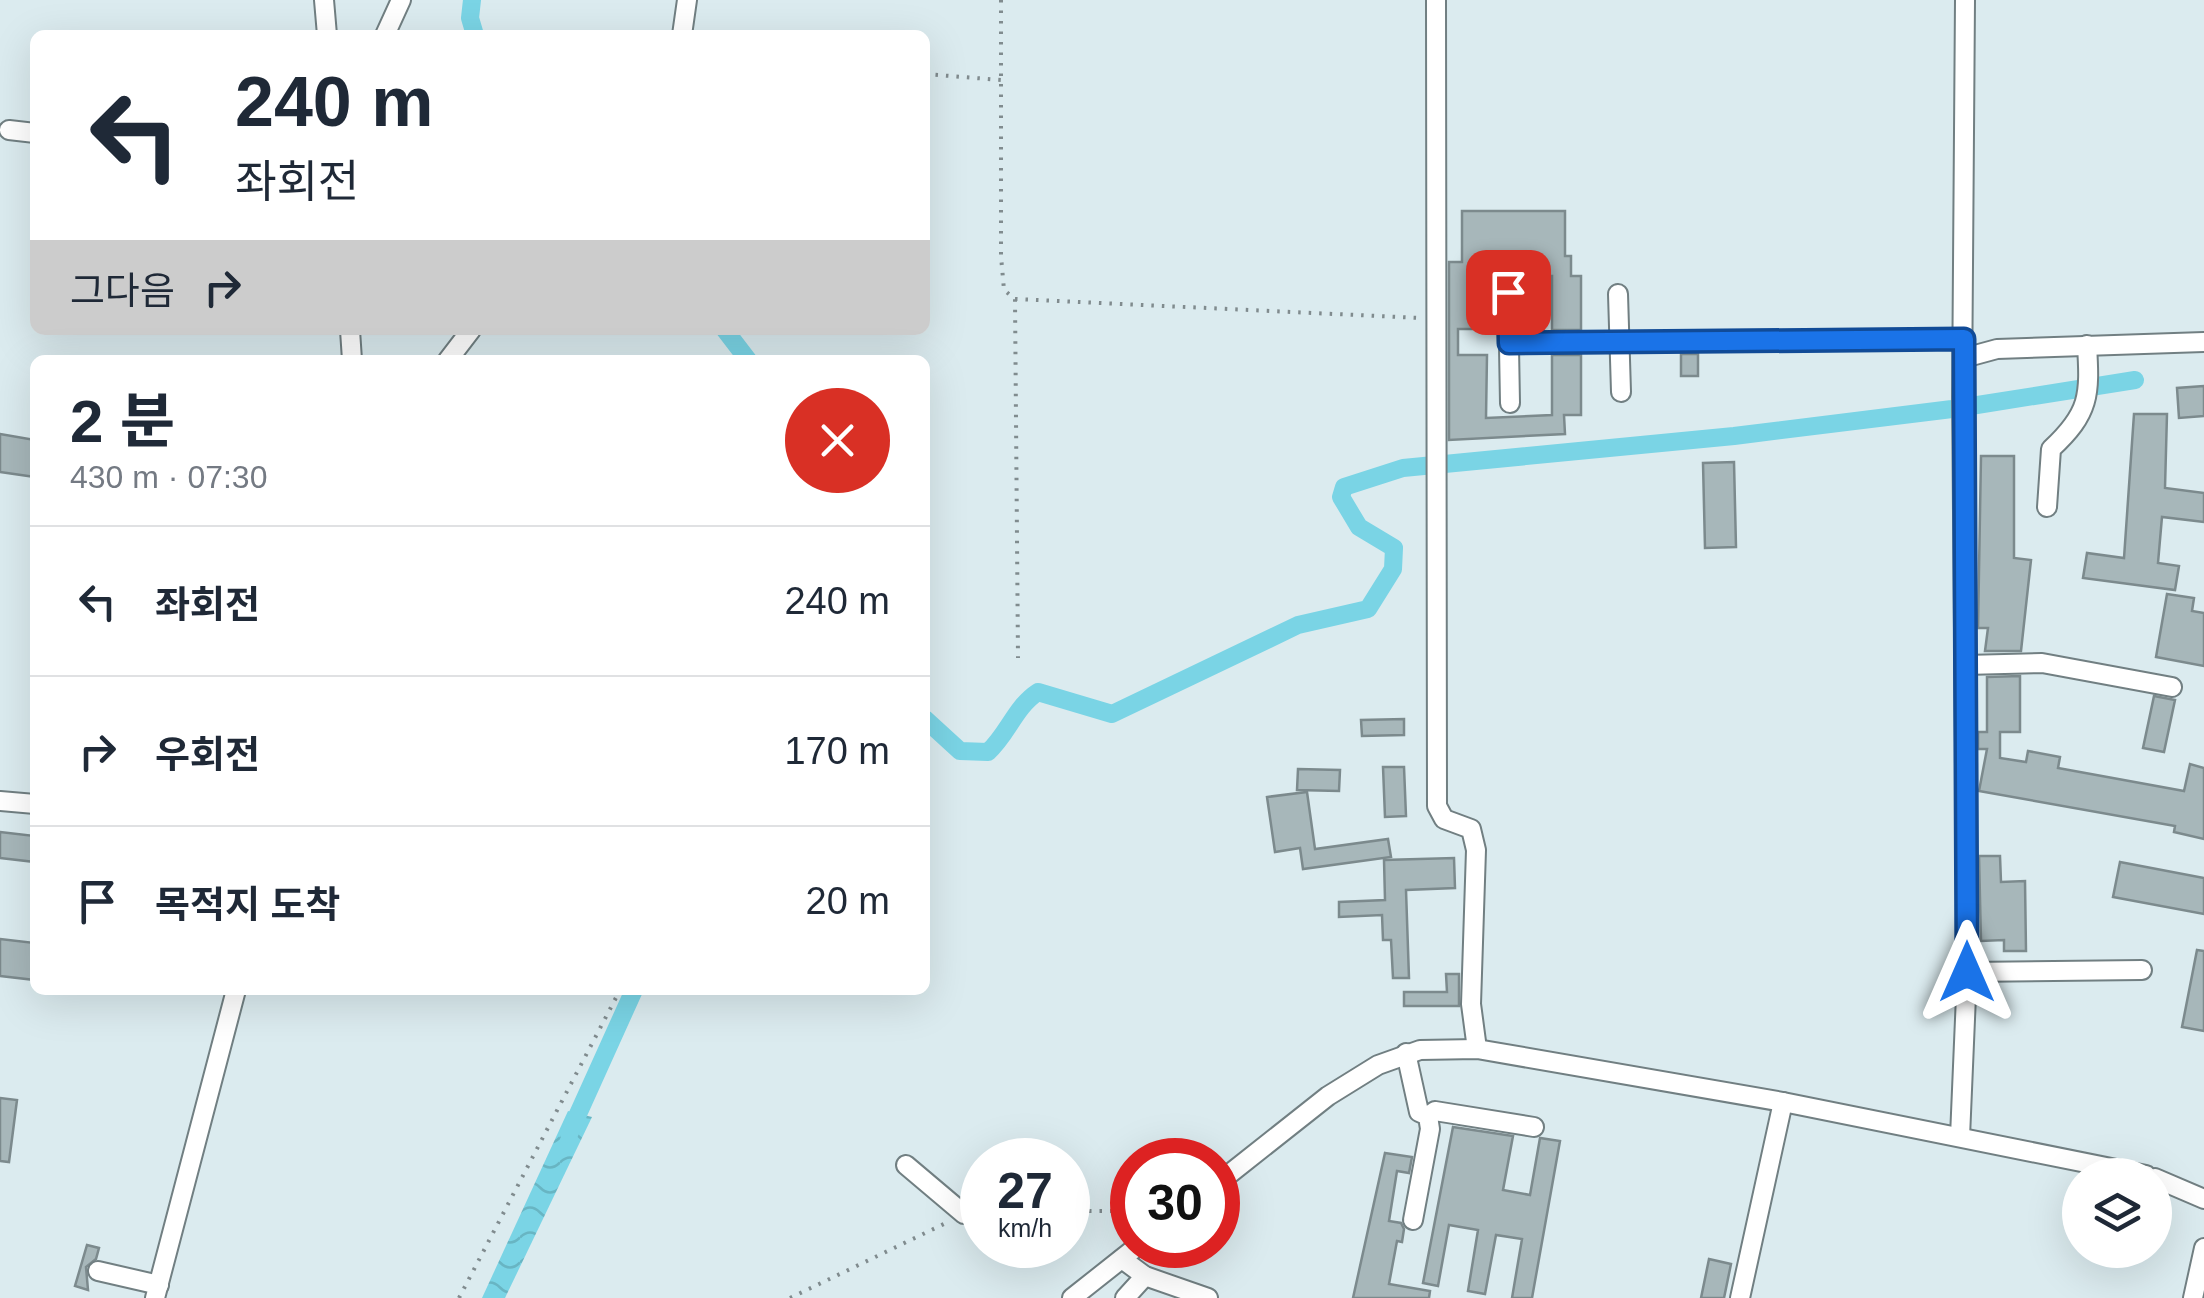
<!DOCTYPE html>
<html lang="ko">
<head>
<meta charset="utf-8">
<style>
  :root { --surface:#fff; --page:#f2f2f3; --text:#1f2937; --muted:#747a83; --line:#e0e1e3 }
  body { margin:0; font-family:Arial,"Noto Sans KR",sans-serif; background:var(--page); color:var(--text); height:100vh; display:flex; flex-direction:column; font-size:38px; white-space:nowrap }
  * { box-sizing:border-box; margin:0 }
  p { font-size:32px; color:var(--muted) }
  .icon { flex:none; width:55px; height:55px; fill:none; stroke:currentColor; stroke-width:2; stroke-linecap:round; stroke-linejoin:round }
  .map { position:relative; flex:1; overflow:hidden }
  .sheet { position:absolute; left:30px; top:355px; width:900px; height:640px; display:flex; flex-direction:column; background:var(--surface); border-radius:15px; box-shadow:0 10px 40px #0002 }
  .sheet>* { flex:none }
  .hud { position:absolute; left:30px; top:30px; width:900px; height:305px; border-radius:15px; box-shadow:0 10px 40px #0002; background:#fff; color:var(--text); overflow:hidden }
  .controls { position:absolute; left:2062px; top:1158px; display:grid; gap:20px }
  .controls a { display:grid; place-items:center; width:110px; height:110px; border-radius:50%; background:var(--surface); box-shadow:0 10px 40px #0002; font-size:50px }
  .speed { position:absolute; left:960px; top:1138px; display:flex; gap:20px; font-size:50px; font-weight:700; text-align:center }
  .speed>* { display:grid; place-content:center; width:130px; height:130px; border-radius:50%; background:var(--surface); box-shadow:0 10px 40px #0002; line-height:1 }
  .speed small { font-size:25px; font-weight:400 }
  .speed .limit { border:15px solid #d22; background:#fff; color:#111 }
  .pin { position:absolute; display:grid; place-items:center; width:85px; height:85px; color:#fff; margin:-42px; border-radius:20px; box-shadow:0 5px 15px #0006 }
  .me { position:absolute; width:110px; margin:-55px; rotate:0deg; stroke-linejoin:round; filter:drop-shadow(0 0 8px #0008) }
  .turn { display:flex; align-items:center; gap:35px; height:210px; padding:0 40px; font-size:45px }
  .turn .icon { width:130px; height:130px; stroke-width:2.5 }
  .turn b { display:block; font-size:70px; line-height:85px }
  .then { display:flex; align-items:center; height:95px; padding:0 40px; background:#0003; gap:20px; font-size:38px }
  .round { display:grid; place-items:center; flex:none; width:105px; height:105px; border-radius:52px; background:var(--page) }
  .overview { display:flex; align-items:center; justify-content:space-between; height:170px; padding:0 40px }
  h1 { font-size:60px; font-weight:700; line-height:75px }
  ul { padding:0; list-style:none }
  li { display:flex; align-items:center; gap:30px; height:150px; padding:0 40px; border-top:2px solid var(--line) }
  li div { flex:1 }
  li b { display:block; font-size:38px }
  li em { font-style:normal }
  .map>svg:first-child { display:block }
  .water { fill:url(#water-waves) }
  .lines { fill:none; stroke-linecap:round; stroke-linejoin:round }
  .canal { stroke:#7ad4e5; stroke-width:18 }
  .building { fill:#a7b7ba; stroke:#7c8a8d; stroke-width:2.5 }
  .minor-casing { stroke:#717f82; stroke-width:22 }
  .path { stroke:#808b8e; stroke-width:4; stroke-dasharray:2.5 8; stroke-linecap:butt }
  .minor { stroke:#fff; stroke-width:18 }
  .route-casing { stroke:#114b97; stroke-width:25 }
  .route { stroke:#1a73e8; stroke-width:18 }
</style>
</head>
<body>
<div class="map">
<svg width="2204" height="1298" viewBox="0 0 2204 1298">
  <defs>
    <pattern id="water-waves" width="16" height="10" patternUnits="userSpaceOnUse" patternTransform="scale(2.5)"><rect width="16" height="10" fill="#7ad4e5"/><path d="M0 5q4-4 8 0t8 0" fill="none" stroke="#68b5c3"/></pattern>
  </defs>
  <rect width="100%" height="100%" fill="#dbebef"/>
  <polygon class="water" points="568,1111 592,1117 505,1298 482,1298"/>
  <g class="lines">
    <g class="canal">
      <polyline points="472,0 470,18 475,35"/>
      <polyline points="725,330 748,360"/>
      <path d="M 925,719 L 960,751 L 988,752 C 1008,734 1015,707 1038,692 L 1112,714 L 1298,625 L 1368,609 L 1393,569 L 1394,548 L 1359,527 L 1341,497 L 1344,487 L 1403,468 L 1734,436 L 1952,409 L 2135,380"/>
      <polyline points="569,1134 634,990"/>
    </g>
  </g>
  <g class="building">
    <polygon points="1462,211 1565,211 1565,256 1571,256 1571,276 1581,276 1581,330 1552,330 1552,276 1486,276 1486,329 1458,329 1458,355 1487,355 1486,418 1552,415 1552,355 1581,355 1581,415 1564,415 1565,434 1449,440 1449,262 1462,262"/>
    <rect x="1681" y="354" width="17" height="22"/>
    <polygon points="2204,386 2204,416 2179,418 2177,388"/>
    <polygon points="2134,414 2167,414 2165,488 2204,493 2204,522 2162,517 2158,563 2179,566 2175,590 2083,578 2087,553 2124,558"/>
    <polygon points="0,434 35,440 35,477 0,472"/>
    <polygon points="1981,456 2014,456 2014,558 2031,560 2021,651 1985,651 1988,628 1978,628"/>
    <polygon points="1734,462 1736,547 1705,548 1703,463"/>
    <polygon points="2167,594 2194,598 2192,611 2204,613 2204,666 2156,657"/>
    <polygon points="2020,676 2020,732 2000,732 2000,758 2026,762 2028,751 2060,757 2058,768 2184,791 2190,764 2204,768 2204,839 2174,832 2175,826 1979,791 1987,749 1978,749 1978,732 1987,732 1987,677"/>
    <polygon points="2154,696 2175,700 2164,752 2143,748"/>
    <polygon points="1404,719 1404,735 1362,736 1361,720"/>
    <polygon points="1383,767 1404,767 1406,816 1385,817"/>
    <polygon points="1298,769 1340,770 1339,791 1297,790"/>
    <polygon points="1307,792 1315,849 1388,839 1391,857 1303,869 1300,848 1275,852 1267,797"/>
    <polygon points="0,832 35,836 35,862 0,858"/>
    <polygon points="1979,856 2000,856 2001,882 2025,881 2026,951 2004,951 2004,940 1981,941"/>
    <polygon points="1454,858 1455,888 1406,890 1409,978 1393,978 1391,940 1383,940 1382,915 1339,917 1339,902 1385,900 1384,860"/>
    <polygon points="2120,862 2204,878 2204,914 2113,897"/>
    <polygon points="0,939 35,943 35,980 0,976"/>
    <polygon points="2197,950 2204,951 2204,1031 2182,1027"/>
    <polygon points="1446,974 1459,974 1459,1006 1404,1006 1404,992 1447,992"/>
    <polygon points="0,1098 17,1100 9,1162 0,1161"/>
    <polygon points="1453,1127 1513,1136 1503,1190 1530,1195 1540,1138 1560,1141 1532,1298 1512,1298 1522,1239 1496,1235 1485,1294 1468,1291 1478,1230 1449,1225 1438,1286 1423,1283"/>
    <polygon points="1385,1153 1412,1157 1409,1173 1397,1171 1389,1221 1401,1223 1404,1229 1402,1242 1397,1241 1389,1284 1430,1291 1429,1298 1353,1298"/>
    <polygon points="87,1245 99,1248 96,1259 86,1267 88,1290 75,1286"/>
    <polygon points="1709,1259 1731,1264 1724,1298 1701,1298"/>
  </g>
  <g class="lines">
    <g class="minor-casing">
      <g id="minor">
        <polyline points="324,0 327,35"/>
        <polyline points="1436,0 1437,806 1444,819 1471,829 1476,850 1471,1004 1477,1049"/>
        <polyline points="385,35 401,0"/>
        <polyline points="682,35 687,0"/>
        <polyline points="9,130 35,133"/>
        <polyline points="1508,292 1510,403"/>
        <polyline points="1618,294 1621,392"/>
        <polyline points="350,330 352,360"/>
        <polyline points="1509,343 1964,339"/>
        <polyline points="1964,358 1997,349 2204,342"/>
        <polyline points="448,360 471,330"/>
        <path d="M 2047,507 L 2051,449 C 2090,413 2090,395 2087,345"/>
        <polyline points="1965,665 2042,663 2172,687"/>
        <polyline points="0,801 35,804"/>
        <polyline points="1967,972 2142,970"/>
        <polyline points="1406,1053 1419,1112 1428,1116 1430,1129 1413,1220"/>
        <polyline points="1428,1116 1435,1111 1534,1127"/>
        <polyline points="1960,1137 1967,972 1962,397 1965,0"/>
        <polyline points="906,1165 964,1214"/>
        <polyline points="2155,1178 2204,1199"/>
        <polyline points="1218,1183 1328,1096 1378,1065 1420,1050 1477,1049 1783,1102 2146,1175"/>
        <polyline points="1122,1259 1145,1276 1208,1298"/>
        <polyline points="98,1271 159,1285"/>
        <polyline points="155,1298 236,990"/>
        <polyline points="1072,1298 1139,1245"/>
        <polyline points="1125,1298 1145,1276"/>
        <polyline points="1740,1298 1783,1102"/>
        <polyline points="2193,1298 2204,1248"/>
      </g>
    </g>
    <g class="path">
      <polyline points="1001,0 1001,256 1004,290 1015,299 1018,658"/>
      <polyline points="925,74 1001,80"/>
      <polyline points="1015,299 1420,318"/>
      <polyline points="1068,1211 1132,1211"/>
      <polyline points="459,1298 620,990"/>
      <polyline points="790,1298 948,1222"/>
    </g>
    <use href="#minor" class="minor"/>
  </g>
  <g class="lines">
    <g class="route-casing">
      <polyline id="route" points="1508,292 1509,343 1964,339 1967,972"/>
    </g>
    <use href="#route" class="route"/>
  </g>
</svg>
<div class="controls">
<a><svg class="icon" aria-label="layers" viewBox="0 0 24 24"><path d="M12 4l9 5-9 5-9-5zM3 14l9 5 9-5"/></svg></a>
</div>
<div class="speed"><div>27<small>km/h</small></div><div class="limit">30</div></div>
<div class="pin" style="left:1508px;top:292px;background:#d93025"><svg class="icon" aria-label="arrive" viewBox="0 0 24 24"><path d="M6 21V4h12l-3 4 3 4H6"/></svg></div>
<svg class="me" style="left:1967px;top:972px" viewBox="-20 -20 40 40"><path d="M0-17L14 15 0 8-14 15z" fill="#1a73e8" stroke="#fff" stroke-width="4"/></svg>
<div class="hud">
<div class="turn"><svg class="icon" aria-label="left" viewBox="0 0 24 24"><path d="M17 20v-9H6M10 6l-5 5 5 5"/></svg><div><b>240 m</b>좌회전</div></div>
<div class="then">그다음<svg class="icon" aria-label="right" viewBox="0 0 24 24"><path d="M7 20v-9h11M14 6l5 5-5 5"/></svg></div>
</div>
<section class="sheet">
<div class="overview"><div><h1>2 분</h1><p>430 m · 07:30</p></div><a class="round" style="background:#d93025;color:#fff"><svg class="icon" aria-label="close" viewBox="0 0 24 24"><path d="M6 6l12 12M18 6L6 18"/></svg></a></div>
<ul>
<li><svg class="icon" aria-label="left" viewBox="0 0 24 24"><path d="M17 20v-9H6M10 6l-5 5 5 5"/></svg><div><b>좌회전</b></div><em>240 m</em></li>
<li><svg class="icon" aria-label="right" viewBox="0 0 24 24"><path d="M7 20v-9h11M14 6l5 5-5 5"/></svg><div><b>우회전</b></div><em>170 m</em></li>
<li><svg class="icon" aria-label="arrive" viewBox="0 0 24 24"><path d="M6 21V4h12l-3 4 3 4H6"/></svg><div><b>목적지 도착</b></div><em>20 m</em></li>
</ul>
</section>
</div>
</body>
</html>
